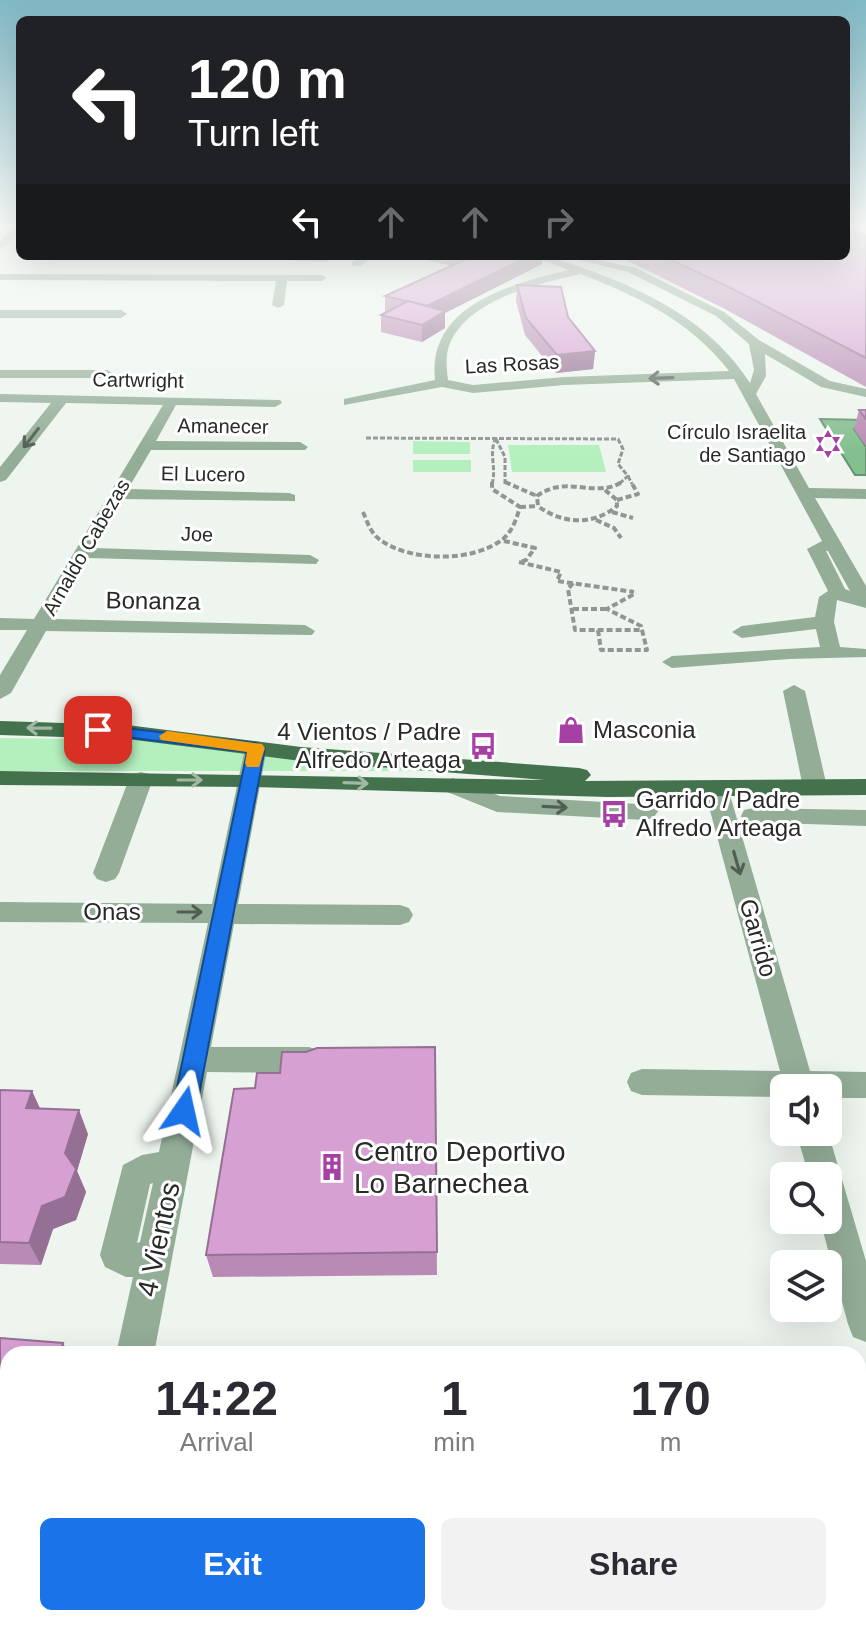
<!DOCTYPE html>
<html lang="en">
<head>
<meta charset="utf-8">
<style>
  :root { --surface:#fff; --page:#f2f2f3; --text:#2b2b33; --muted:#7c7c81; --accent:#1a73e8 }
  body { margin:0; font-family:Arial,sans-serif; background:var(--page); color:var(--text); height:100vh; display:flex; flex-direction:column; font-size:30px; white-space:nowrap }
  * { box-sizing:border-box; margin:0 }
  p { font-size:26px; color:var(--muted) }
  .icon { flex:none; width:44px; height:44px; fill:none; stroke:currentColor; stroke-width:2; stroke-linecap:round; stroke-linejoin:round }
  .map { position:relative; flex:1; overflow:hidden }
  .drawer { position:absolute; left:0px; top:1346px; width:866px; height:280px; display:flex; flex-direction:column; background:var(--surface); border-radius:24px 24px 0 0; box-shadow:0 8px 32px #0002 }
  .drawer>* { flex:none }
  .top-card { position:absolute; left:16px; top:16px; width:834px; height:244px; border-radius:12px; box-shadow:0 8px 32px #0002; background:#202124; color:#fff; overflow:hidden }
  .buttons { position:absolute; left:770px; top:1074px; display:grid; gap:16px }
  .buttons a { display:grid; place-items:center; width:72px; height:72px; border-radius:12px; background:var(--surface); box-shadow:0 8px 32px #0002; font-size:40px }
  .pin { position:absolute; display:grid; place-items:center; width:68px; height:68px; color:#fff; margin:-34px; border-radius:16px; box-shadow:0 4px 12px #0006 }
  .me { position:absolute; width:88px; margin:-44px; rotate:11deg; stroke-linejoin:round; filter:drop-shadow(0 0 6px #0008) }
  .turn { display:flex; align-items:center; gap:28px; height:168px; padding:0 40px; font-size:36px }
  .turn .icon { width:104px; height:104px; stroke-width:2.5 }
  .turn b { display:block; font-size:56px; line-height:68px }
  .lanes { display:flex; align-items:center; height:76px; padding:0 40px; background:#0003; justify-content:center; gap:40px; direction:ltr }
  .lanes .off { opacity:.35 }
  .eta { display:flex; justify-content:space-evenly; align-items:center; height:136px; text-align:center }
  .eta b { font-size:48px; font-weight:800; line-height:56px }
  .action { display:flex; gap:16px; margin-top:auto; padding:16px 40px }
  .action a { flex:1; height:92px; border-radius:12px; background:var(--accent); color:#fff; font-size:32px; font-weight:800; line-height:92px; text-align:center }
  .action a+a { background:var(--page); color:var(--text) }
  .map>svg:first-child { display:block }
  .green { fill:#b4f0be }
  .water { fill:#84bf8f; stroke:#689270; stroke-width:2 }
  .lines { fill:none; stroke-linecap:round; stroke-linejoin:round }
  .path-far1 { stroke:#909691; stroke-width:3; stroke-dasharray:5 2; stroke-linecap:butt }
  .path { stroke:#909691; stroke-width:4; stroke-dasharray:6 3; stroke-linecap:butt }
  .minor { fill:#93ad97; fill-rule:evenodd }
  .major { fill:#43724d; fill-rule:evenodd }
  .wall { fill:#b98ab5 }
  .shaded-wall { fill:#967094 }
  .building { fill:#d7a0d3; stroke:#967094; stroke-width:2 }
  .oneway { stroke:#525e54 }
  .oneway2 { stroke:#a1b8a6 }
  .route { fill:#1a73e8; stroke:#114b97; stroke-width:2 }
  .slow { fill:#f59e0b }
  .labels { text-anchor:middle; stroke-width:6; stroke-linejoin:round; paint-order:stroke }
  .far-street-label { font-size:20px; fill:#272a27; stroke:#fff }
  .far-poi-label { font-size:20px; fill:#272a27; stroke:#fff; text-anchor:end }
  .street-label { font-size:24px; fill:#272a27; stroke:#fff }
  .poi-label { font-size:24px; fill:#272a27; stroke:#fff; text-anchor:start }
  .near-poi-label { font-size:28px; fill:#272a27; stroke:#fff; text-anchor:start }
  .near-street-label { font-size:28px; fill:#272a27; stroke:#fff }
</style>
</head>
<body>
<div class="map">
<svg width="866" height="1626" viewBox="0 0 866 1626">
  <rect width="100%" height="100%" fill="#edf5ee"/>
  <g class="green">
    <polygon points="413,441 470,442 470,454 413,454"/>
    <polygon points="508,445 599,445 606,472 512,472"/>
    <rect x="413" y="460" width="58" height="12"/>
    <polygon points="0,738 158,740 441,771 0,771"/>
  </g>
  <polygon class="water" points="820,419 866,420 854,429 866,447 866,475 855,475"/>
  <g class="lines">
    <g class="path-far1">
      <polyline points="366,438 618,439 623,449 618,464 628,476 619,484"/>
      <polyline points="496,439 505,457 505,484"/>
      <polyline points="628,476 632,484"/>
      <path d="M 492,484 C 497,468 488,453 496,438"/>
    </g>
    <g class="path">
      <polyline points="505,482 537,496"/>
      <path d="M 605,490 L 617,500 L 617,506 C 593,526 562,524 538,506 L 537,496 C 567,474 594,499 622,482"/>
      <polyline points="617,500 638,494 631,482"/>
      <polyline points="520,507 538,506"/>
      <path d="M 363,512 C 367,521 370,532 379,539 C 409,562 473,563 503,539 C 513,530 516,520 520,507 L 492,489 L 492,482"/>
      <polyline points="612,512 633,518"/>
      <polyline points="596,520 614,528 621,538"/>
      <polyline points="504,541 535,548 526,560 520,562"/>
      <polyline points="519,562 561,572 557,581 634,592"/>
      <polyline points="573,583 568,589 575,630 642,630"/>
      <polyline points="573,609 607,609"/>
      <polyline points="598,630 601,650 647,650 641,626 607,609 636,593"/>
    </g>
    <g class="minor">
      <polygon points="16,224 20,224 20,232 0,250 0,241"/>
      <polygon points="250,256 344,256 325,262 255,259"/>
      <polygon points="362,256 375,256 360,266 352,266 352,262"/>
      <path d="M 531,256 C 554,256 575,265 597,273 C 658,296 715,328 750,383 L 754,370 L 749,344 L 716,316 L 628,272 L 579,260 L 579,256 L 636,268 L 724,312 L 759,340 L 830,381 L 866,389 L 866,397 L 821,387 L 765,354 L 766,376 L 756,394 L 809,488 L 866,489 L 866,499 L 815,498 L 866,586 L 866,608 L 837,600 L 834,622 L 840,647 L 866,649 L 866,657 L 789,659 L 672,668 L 662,662 L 672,656 L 820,647 L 816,629 L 742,638 L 732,632 L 742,626 L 815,617 L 819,597 L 828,591 L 807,549 L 822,541 L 734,379 L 564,385 L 473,393 L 442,387 L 344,405 L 344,399 L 435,380 C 427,306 510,284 569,270 ZM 580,274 C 636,295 692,322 729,371 L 564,377 L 473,385 L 448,380 C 446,365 445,351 453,337 C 476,297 539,284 580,274 ZM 826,551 L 828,551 L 850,591 L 845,589 Z"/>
      <polygon points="0,274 322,275 327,278 322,281 287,281 284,305 278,308 272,305 276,281 0,280"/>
      <polygon points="0,310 121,310 127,314 121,318 0,318"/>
      <polygon points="0,370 107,370 114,374 107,378 0,378"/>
      <polygon points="0,394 280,400 282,403 275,407 176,405 156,441 300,442 308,447 305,450 151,450 128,489 289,493 295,495 295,501 122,499 94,548 310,555 319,560 316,564 88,558 53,619 305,625 315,631 312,635 46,631 11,693 0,699 0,675 27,630 0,630 0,618 34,619 163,405 66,403 6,480 0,482 0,467 51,403 0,402"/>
      <polygon points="794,685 805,691 827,787 823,792 807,792 803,787 783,691"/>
      <path d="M 256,741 L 264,743 L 267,748 L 238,904 L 400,905 L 409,908 L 413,915 L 409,922 L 400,925 L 234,924 L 211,1047 L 309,1047 L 320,1051 L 324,1060 L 320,1069 L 309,1073 L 207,1072 L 154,1354 L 116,1354 L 133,1277 L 126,1277 L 105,1267 L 100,1255 L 123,1165 L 142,1155 L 159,1152 L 208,923 L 0,922 L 0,902 L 212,904 L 245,748 L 248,743 ZM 153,1183 L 140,1242 L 137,1243 L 150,1184 Z"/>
      <polygon points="141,772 149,774 153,779 119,873 115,879 106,882 97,879 93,873 129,779 133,774"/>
      <path d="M 453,778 L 500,796 L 639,804 C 649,791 655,778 672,783 L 676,788 L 653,818 L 645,820 L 497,812 L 445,791 L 441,786 L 445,781 Z"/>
      <polygon points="716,780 724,783 728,788 810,1071 866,1072 866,1098 828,1098 828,1088 784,1088 784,1097 642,1095 631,1091 627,1082 631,1073 642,1069 780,1071 704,788 708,783"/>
      <polygon points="753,808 866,810 866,826 744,822 741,816 744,810"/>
      <polygon points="796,1132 828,1132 866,1261 866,1342 853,1337 848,1324 820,1220 828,1220 828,1176 809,1176"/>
      <polygon points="58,1618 102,1618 101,1626 57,1626"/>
    </g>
    <polygon class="major" points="0,721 127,725 301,747 579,768 587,770 591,775 585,781 866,779 866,795 608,797 250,787 0,785 0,771 545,780 301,761 127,739 0,735"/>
  </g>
  <g class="wall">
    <polygon points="866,236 866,387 725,309 618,256 846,256"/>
    <polygon points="408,256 542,256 542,264 445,313 445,328 422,342 381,332 381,315 386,312 385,312 385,296 452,266"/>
    <polygon points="517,285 568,317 595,351 593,369 556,373 525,335 516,301"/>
    <polygon points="859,410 866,410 866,446 854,429"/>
    <polygon points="435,1047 437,1275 213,1277 206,1255 255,1088 280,1073 306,1052"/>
    <polygon points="0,1090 32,1091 40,1109 88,1134 77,1171 86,1192 76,1220 53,1229 41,1265 0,1264"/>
  </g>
  <g class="shaded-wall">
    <polygon points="529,256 542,256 542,264 445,313 445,328 422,342 422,325 427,306"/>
    <polygon points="595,351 593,369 556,373 557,355"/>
    <polygon points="32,1091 43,1115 26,1108"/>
    <polygon points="79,1110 88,1134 77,1171 86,1192 76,1220 53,1229 41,1265 29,1243 42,1206 65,1153"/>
    <polygon points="63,1343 69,1354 59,1354"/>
    <polygon points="8,1512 8,1599 0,1626 0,1537"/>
  </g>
  <g class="building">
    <polygon points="846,228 866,236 866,358 729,287 663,256 846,256"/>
    <polygon points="473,256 529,256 427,306 385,296"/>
    <polygon points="517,285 561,287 568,317 595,351 557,355 526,318"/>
    <polygon points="408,301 445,311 422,325 381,315"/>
    <polygon points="859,410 866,410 866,419"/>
    <polygon points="435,1047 437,1252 206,1255 234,1089 255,1088 257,1073 280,1073 282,1052 306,1052 317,1048"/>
    <polygon points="0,1090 32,1091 26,1108 79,1110 65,1153 76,1169 65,1197 42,1206 29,1243 0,1242"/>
    <polygon points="0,1338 63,1343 59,1354 8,1354 8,1512 0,1537"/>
  </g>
  <defs><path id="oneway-shaft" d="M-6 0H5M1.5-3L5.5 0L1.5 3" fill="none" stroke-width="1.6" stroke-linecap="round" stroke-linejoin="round" transform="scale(2)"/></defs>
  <g class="oneway">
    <use href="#oneway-shaft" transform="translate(661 378) rotate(178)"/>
    <use href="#oneway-shaft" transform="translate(31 438) rotate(128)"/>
    <use href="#oneway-shaft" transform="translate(555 807) rotate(3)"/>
    <use href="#oneway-shaft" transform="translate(737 863) rotate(74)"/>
    <use href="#oneway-shaft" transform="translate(190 912)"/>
  </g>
  <g class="oneway2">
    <use href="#oneway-shaft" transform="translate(39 728) rotate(-179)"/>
    <use href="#oneway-shaft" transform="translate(190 780)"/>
    <use href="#oneway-shaft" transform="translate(356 783) rotate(2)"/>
  </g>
  <linearGradient id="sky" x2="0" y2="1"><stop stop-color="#80b8c4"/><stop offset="0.5" stop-color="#f7faf7"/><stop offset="1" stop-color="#f7faf7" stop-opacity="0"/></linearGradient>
  <rect width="866" height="452" fill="url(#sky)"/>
  <polygon class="route" points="98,725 256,743 265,748 196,1111 193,1119 184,1122 176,1119 172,1111 247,752 93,733 90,730"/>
  <polygon class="slow" points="167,731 262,744 265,748 259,767 247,767 245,763 247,752 161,740 159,736"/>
  <defs>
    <g id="synagogue-bare" transform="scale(2.16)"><path d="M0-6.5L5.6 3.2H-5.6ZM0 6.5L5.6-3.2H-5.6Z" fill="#a740a4" stroke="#fff" stroke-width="2.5" paint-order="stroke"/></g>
    <g id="shop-bare" transform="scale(2.16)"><path d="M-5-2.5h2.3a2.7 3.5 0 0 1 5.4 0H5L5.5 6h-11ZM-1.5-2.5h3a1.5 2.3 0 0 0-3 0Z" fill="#a740a4" stroke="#fff" stroke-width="2.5" paint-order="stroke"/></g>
    <g id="bus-bare" transform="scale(2.16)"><path d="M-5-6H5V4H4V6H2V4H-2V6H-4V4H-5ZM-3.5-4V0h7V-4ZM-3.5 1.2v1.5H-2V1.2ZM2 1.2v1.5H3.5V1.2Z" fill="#a740a4" stroke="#fff" stroke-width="2.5" paint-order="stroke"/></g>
    <g id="building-bare" transform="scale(2.16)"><path d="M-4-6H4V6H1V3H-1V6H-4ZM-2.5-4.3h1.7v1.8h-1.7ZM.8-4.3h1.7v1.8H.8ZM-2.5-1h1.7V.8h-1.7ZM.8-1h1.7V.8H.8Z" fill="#a740a4" stroke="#fff" stroke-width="2.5" paint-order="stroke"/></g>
  </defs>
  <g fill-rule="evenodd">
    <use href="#synagogue-bare" x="828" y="444"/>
    <use href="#shop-bare" x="571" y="730"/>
    <use href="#bus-bare" x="483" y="746"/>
    <use href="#bus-bare" x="614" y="814"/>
    <use href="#building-bare" x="332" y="1167"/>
  </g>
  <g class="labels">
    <g class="far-street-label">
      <text transform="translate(512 364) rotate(-3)" y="7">Las Rosas</text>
      <text transform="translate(138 380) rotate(1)" y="7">Cartwright</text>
      <text transform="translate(223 426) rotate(1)" y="7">Amanecer</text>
      <text transform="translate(203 474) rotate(1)" y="7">El Lucero</text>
      <text transform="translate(197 534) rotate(2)" y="7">Joe</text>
      <text transform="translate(86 547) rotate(-60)" y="7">Arnaldo Cabezas</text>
    </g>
    <g class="far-poi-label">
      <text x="806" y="439">Círculo Israelita<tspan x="806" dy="23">de Santiago</tspan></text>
    </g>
    <g class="street-label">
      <text transform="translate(153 601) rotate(1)" y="8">Bonanza</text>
      <text x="112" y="920">Onas</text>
      <text transform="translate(758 938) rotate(74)" y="8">Garrido</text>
    </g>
    <g class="poi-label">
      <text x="593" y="738">Masconia</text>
      <text x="461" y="740" text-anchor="end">4 Vientos / Padre<tspan x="461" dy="28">Alfredo Arteaga</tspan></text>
      <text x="636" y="808">Garrido / Padre<tspan x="636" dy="28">Alfredo Arteaga</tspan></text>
    </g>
    <g class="near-poi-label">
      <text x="354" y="1161">Centro Deportivo<tspan x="354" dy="32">Lo Barnechea</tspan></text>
    </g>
    <g class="near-street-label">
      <text transform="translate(158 1239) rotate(-78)" y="10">4 Vientos</text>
    </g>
  </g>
</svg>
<div class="buttons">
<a><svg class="icon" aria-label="sound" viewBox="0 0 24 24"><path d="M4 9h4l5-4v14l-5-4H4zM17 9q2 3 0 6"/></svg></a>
<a><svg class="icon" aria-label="search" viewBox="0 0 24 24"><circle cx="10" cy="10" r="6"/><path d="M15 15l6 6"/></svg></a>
<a><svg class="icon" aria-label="layers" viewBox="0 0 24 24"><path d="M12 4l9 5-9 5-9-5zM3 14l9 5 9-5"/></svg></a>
</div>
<div class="pin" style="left:98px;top:730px;background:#d93025"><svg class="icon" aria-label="arrive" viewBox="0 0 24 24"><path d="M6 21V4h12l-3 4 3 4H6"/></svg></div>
<svg class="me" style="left:184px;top:1111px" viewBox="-20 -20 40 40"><path d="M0-17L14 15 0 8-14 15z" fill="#1a73e8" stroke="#fff" stroke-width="4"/></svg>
<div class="top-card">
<div class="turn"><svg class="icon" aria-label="left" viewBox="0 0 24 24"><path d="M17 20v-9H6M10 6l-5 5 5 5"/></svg><div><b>120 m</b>Turn left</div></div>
<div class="lanes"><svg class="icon" aria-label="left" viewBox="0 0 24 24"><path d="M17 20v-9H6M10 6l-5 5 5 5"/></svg><svg class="icon off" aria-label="ahead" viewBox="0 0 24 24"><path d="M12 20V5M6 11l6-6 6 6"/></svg><svg class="icon off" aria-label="ahead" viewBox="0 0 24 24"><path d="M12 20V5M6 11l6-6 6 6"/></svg><svg class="icon off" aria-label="right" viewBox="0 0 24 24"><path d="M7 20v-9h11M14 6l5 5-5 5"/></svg></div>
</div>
<section class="drawer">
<div class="eta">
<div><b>14:22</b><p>Arrival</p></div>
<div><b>1</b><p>min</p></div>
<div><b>170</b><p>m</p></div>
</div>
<div class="action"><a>Exit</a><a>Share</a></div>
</section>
</div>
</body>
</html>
